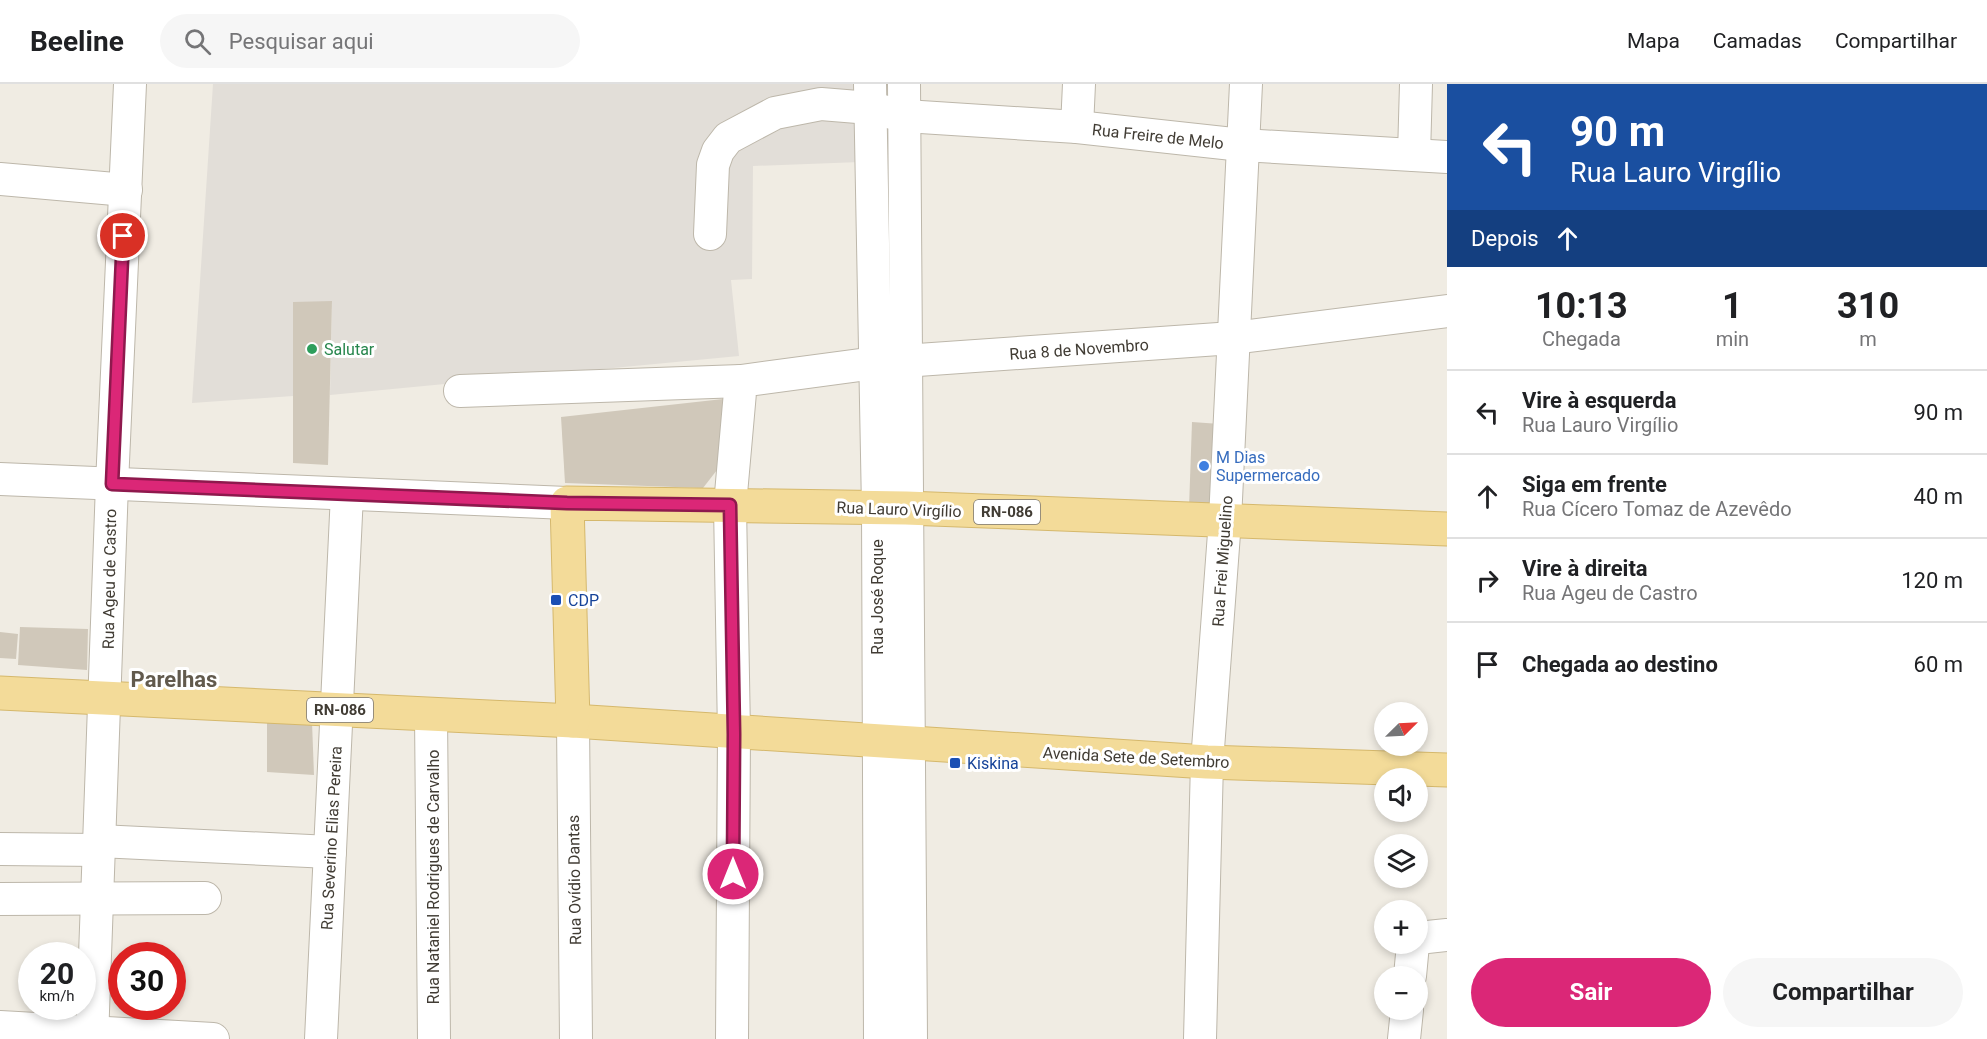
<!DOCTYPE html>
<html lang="pt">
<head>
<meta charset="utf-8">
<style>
  :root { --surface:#fff; --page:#f6f6f6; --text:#202124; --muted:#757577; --line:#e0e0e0; --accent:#db2777 }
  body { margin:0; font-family:Roboto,sans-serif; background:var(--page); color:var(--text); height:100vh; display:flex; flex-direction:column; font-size:22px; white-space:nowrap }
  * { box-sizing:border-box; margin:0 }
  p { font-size:20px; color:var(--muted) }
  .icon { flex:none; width:33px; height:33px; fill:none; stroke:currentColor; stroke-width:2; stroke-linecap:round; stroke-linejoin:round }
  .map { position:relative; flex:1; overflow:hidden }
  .panel { display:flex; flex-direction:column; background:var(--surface); width:540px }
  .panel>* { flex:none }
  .banner { background:#1a4fa0; color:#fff; overflow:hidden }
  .needle { width:39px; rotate:66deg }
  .fabs { position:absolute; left:1374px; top:618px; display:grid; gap:12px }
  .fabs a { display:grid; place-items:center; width:54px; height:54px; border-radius:50%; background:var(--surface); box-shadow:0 3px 9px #0003; font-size:30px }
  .speed { position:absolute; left:18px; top:858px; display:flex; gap:12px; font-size:30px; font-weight:700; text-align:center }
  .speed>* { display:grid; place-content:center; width:78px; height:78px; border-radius:50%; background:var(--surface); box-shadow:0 3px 9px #0003; line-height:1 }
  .speed small { font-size:15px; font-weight:400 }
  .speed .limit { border:9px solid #d22; background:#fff; color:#111 }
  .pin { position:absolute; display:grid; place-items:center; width:51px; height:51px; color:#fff; margin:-26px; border:3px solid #fff; border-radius:50%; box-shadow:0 2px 6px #0007 }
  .me { position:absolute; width:66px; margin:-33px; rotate:0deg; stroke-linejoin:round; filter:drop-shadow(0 0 4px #0008) }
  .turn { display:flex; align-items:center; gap:21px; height:126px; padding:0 24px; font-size:27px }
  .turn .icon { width:78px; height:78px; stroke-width:2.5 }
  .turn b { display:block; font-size:42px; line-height:51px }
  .then { display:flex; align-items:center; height:57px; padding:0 24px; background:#0003; gap:12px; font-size:22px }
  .eta { display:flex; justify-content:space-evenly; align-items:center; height:102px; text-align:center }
  .eta b { font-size:36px; font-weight:700; line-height:42px }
  .primary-button { display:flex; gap:12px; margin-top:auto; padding:12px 24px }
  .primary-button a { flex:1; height:69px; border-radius:36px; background:var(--accent); color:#fff; font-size:24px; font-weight:700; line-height:69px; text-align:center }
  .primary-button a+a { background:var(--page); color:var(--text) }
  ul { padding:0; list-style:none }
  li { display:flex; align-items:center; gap:18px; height:84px; padding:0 24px; border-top:2px solid var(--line) }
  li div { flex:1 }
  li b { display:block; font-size:22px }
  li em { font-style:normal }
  header { display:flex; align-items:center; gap:36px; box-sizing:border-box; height:84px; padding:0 30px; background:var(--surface); border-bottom:2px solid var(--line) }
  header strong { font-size:28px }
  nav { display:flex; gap:33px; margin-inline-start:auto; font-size:21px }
  .search { width:420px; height:54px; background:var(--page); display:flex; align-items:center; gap:15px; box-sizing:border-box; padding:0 21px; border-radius:33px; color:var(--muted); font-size:22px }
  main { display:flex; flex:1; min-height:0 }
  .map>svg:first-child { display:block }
  .industrial { fill:#e2ded8 }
  .building { fill:#d0c8ba }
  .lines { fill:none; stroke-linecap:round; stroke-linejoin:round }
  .minor-casing { stroke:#bdb7aa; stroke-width:34 }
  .major-casing { stroke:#d5b86c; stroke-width:35 }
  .minor { stroke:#fff; stroke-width:32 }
  .major { stroke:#f3db99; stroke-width:33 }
  .route-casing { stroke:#8e194d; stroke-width:15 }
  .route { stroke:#db2777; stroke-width:10 }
  .leisure-dot { fill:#2e9e5b; stroke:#fff; stroke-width:2 }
  .shop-dot { fill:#3f7fe0; stroke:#fff; stroke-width:2 }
  .transit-dot { fill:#1a4fb4; stroke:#fff; stroke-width:2 }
  .labels { text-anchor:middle; stroke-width:6; stroke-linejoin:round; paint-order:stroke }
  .shield { fill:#fff; stroke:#7a7671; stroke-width:1.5 }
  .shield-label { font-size:15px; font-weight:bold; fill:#413c34 }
  .street-label { font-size:16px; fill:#413c34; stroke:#fff }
  .leisure-label { font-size:16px; fill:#27864d; stroke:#fff; text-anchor:start }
  .shop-label { font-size:16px; fill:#366cbe; stroke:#fff; text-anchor:start }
  .transit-label { font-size:16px; fill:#164399; stroke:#fff; text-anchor:start }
  .district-label { font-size:22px; font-weight:bold; fill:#625a4d; stroke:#fff }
</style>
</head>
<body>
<header>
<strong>Beeline</strong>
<div class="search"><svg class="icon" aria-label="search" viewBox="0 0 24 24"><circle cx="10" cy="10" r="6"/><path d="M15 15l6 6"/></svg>Pesquisar aqui</div>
<nav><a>Mapa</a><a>Camadas</a><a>Compartilhar</a></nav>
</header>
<main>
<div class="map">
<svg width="1447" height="955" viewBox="0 0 1447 955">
  <rect width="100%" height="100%" fill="#f0ece3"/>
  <polygon class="industrial" points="213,0 861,0 860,78 753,82 752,195 731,196 739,272 330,311 332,218 294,218 293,312 192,319"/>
  <g class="building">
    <polygon points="332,217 328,381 293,379 293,218"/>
    <polygon points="723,315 717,386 703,404 565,399 561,333"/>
    <polygon points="1192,338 1220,340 1216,425 1189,424"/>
    <polygon points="20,543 88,545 87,586 18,581"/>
    <polygon points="0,548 18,550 16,575 0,574"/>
    <polygon points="267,637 312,638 314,691 267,688"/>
  </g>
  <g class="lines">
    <g class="minor-casing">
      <g id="minor">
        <polyline points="870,0 878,424 880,955"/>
        <polyline points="904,0 911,955"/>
        <polyline points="1077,43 1079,0"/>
        <polyline points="1414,71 1416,0"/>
        <polyline points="0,95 126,106"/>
        <polyline points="710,150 713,81 718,67 728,54 775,29 821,20 870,24 905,32 1077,43 1242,61 1447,73"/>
        <polyline points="460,307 741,297"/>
        <polyline points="0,395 567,419"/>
        <polyline points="431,630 434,955"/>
        <polyline points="573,637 576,955"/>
        <polyline points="99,757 330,768"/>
        <polyline points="0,765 99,766"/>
        <polyline points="0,815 205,814"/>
        <polyline points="1418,854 1447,851"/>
        <polyline points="1410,892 1413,860"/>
        <polyline points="0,943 213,955"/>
        <polyline points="92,955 112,400 130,0"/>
        <polyline points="321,955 347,410"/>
        <polyline points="732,955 734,650 730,421 741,297 875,279 1233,254 1447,227"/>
        <polyline points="1200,955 1207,678 1225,436 1246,0"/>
        <polyline points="1404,955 1407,926"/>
      </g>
    </g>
    <g class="major-casing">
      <g id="major">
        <polyline points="0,609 573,637 1207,678 1447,686"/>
        <polyline points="573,637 567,419 906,424 1447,445"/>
      </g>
    </g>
    <use href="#minor" class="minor"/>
    <use href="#major" class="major"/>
  </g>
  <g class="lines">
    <g class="route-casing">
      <polyline id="route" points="123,152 112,400 567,419 730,421 734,650 733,790"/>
    </g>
    <use href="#route" class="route"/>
  </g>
  <circle class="leisure-dot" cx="312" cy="265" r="6"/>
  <circle class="shop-dot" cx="1204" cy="382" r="6"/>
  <g class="transit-dot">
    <rect x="550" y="510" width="12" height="12" rx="3"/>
    <rect x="949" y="673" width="12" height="12" rx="3"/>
  </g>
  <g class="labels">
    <g class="shield">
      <rect x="974" y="416" width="66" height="24" rx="4.5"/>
      <rect x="307" y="614" width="66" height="24" rx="4.5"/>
    </g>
    <g class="shield-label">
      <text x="1007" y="433">RN-086</text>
      <text x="340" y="631">RN-086</text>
    </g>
    <g class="street-label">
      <text transform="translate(1158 52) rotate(6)" y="6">Rua Freire de Melo</text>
      <text transform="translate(1079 265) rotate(-4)" y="6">Rua 8 de Novembro</text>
      <text transform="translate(899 425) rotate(2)" y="6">Rua Lauro Virgílio</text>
      <text transform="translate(1222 477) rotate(-86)" y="6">Rua Frei Miguelino</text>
      <text transform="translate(109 495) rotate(-89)" y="6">Rua Ageu de Castro</text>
      <text transform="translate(877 513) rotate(-90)" y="6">Rua José Roque</text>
      <text transform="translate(1136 673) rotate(3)" y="6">Avenida Sete de Setembro</text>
      <text transform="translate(331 754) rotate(-87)" y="6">Rua Severino Elias Pereira</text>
      <text transform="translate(433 793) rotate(-90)" y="6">Rua Nataniel Rodrigues de Carvalho</text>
      <text transform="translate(574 796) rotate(-91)" y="6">Rua Ovídio Dantas</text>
    </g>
    <g class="leisure-label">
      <text x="324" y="271">Salutar</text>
    </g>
    <g class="shop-label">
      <text x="1216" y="379">M Dias<tspan x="1216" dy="18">Supermercado</tspan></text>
    </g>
    <g class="transit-label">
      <text x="568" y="522">CDP</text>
      <text x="967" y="685">Kiskina</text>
    </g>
    <g class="district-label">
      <text x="174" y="603">Parelhas</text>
    </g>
  </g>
</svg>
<div class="fabs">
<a><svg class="needle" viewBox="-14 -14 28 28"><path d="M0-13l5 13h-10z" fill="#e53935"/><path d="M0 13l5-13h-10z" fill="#757577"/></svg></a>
<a><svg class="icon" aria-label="sound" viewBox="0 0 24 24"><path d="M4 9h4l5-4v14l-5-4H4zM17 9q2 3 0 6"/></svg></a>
<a><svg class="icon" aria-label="layers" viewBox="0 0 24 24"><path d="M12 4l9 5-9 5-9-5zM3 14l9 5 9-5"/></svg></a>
<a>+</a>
<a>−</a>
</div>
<div class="speed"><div>20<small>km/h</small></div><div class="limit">30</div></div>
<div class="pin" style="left:123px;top:152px;background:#d93025"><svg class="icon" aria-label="arrive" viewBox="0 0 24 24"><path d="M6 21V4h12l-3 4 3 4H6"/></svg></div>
<svg class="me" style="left:733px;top:790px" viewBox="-20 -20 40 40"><circle r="17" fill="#db2777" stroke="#fff" stroke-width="3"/><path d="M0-11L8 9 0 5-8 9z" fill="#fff"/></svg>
</div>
<section class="panel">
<div class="banner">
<div class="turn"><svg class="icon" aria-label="left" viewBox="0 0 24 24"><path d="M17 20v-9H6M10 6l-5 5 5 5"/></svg><div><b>90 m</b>Rua Lauro Virgílio</div></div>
<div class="then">Depois<svg class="icon" aria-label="ahead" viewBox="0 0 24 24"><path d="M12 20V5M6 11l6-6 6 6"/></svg></div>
</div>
<div class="eta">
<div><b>10:13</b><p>Chegada</p></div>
<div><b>1</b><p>min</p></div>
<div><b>310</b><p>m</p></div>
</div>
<ul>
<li><svg class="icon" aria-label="left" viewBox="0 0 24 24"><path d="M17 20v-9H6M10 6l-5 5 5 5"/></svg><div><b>Vire à esquerda</b><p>Rua Lauro Virgílio</p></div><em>90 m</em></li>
<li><svg class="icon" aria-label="ahead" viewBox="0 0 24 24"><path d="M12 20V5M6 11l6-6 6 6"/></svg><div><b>Siga em frente</b><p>Rua Cícero Tomaz de Azevêdo</p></div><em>40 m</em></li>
<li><svg class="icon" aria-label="right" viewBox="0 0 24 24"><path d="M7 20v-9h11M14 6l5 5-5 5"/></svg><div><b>Vire à direita</b><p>Rua Ageu de Castro</p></div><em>120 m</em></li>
<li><svg class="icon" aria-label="arrive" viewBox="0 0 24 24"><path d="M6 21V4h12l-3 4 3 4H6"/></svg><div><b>Chegada ao destino</b></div><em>60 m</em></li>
</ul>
<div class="primary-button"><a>Sair</a><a>Compartilhar</a></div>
</section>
</main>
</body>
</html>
